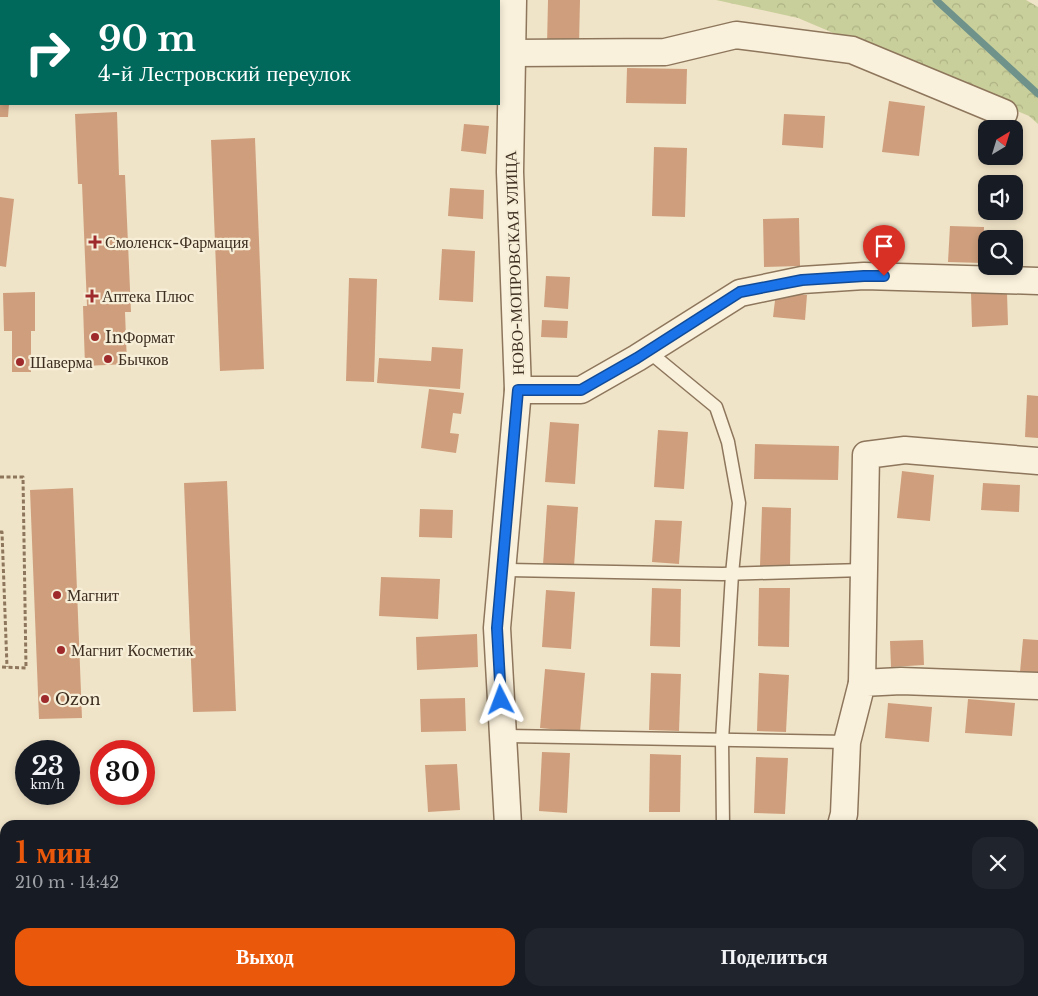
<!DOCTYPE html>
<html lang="ru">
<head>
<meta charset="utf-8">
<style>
  :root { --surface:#171b24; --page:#20242c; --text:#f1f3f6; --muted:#9ea1a6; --accent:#ea580c }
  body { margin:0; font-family:"Libre Baskerville",serif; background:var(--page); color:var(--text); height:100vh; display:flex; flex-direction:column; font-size:19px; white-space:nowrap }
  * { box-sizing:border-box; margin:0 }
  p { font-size:16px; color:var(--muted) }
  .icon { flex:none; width:28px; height:28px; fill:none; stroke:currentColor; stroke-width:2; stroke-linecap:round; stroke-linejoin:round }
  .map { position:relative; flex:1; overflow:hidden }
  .details { position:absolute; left:0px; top:820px; width:1039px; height:176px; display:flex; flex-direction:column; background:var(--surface); border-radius:15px 15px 0 0; box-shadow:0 2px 8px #0003 }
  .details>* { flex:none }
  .banner { position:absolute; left:0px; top:0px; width:500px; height:105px; box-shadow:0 2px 8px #0003; background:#00695c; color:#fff; overflow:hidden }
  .needle { width:32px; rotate:38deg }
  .tools { position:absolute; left:978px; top:120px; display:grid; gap:10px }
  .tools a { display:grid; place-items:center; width:45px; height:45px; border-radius:10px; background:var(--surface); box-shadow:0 2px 8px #0003; font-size:25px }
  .speed { position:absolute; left:15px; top:740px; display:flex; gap:10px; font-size:25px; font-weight:700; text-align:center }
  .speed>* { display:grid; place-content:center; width:65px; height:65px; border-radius:50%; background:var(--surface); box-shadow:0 2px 8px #0003; line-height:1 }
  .speed small { font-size:12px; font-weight:400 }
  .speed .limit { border:8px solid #d22; background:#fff; color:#111 }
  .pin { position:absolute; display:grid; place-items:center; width:42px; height:42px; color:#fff; margin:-51px -21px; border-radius:50% 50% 50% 0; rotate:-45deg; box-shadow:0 0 5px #0007 }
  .pin .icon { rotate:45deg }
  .me { position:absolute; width:55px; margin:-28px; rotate:357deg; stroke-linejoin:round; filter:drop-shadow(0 0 4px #0008) }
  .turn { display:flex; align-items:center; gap:18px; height:105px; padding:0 15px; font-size:22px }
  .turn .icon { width:65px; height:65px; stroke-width:2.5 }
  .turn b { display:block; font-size:35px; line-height:42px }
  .round { display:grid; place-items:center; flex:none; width:52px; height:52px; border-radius:15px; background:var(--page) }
  .summary { display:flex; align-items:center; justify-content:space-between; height:85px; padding:0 15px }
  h1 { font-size:30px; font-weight:600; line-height:38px; color:var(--accent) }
  .primary-button { display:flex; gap:10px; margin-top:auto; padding:10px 15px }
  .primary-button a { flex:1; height:58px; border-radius:15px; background:var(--accent); color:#fff; font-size:20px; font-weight:600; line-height:58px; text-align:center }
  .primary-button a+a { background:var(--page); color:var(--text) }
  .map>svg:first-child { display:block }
  .forest { fill:url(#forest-crowns) }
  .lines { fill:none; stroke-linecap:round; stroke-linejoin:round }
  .stream { stroke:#6f938a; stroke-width:7 }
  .building { fill:#cf9f7d }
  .service-casing { stroke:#8d765c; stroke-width:15 }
  .minor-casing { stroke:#8d765c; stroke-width:29 }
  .path { stroke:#8d765c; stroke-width:3; stroke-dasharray:4 2.5; stroke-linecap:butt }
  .service { stroke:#faf1dc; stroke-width:12 }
  .minor { stroke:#faf1dc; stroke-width:26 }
  .route-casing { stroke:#114b97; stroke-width:12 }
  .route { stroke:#1a73e8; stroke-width:9 }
  .poi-dot { fill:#9e2a2b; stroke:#f7eed8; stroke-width:2 }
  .labels { text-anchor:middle; stroke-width:4.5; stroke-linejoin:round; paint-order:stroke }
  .poi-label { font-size:16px; fill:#3d2e20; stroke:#f7eed8; text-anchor:start }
  .street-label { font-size:16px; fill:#3d2e20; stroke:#f7eed8 }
</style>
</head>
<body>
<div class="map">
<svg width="1038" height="996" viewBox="0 0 1038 996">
  <defs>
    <pattern id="forest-crowns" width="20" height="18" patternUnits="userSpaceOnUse" patternTransform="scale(1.25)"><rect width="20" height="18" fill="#c9cf9b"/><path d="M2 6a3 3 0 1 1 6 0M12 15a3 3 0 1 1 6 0" fill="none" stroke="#aeb285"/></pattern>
  </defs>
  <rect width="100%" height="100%" fill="#f0e4c8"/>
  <polygon class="forest" points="716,0 1026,0 1038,7 1038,124 1029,116 798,18"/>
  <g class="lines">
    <polyline class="stream" points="936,0 1038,94"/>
  </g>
  <g class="building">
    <polygon points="548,0 580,0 579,45 547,45"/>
    <polygon points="627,68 687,69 686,104 626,103"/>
    <polygon points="889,101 925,106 919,156 882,152"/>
    <polygon points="0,104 9,104 8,117 0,117"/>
    <polygon points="117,112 119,175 125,175 131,312 125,312 127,364 85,366 83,306 87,306 82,184 78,184 75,114"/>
    <polygon points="784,114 825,116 823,148 782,145"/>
    <polygon points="464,124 489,126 486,154 461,151"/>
    <polygon points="1014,136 1023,138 1017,161 998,157 1014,156"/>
    <polygon points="255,138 264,369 220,371 211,140"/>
    <polygon points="986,140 986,154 982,153"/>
    <polygon points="654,147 687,148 685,217 652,216"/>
    <polygon points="450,188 484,190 483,219 448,216"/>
    <polygon points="0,197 14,199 6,267 0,266"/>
    <polygon points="799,218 800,266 764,267 763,219"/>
    <polygon points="950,226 984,227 983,263 948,262"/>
    <polygon points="442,249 475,251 473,302 439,300"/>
    <polygon points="546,276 570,277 568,309 544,307"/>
    <polygon points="349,278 377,279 374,382 346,381"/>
    <polygon points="35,292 35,331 31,331 31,372 12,372 12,331 4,331 3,293"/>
    <polygon points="776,292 807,295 805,320 773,317"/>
    <polygon points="1007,292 1008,325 972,327 971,293"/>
    <polygon points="542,320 568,321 567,338 541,337"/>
    <polygon points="432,347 463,349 460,389 377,383 379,358 431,361"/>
    <polygon points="429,389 464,393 461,414 453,413 450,433 459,434 456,453 421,448"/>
    <polygon points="1027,395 1038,396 1038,438 1025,437"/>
    <polygon points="550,422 579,424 575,484 545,482"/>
    <polygon points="658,430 688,432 684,489 654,487"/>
    <polygon points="755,444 839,446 838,480 754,479"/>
    <polygon points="902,471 934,475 930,521 897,518"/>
    <polygon points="227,481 236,711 193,712 184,483"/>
    <polygon points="983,483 1020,485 1019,512 981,510"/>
    <polygon points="73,488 82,718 39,719 30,490"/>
    <polygon points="547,505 578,507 574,567 543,565"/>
    <polygon points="762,507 791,508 790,567 760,566"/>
    <polygon points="420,509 453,510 452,538 419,537"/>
    <polygon points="655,520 682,521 679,564 652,562"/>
    <polygon points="381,577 440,579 438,619 379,616"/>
    <polygon points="652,588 681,589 680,647 650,646"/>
    <polygon points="759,588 790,588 789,647 758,646"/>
    <polygon points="546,590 575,592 571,649 542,647"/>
    <polygon points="477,634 478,667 417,670 416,637"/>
    <polygon points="1023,639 1038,640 1038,674 1020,672"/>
    <polygon points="923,640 924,665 891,667 890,641"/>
    <polygon points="545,669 585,673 580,732 540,728"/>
    <polygon points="651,673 681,674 679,731 649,730"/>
    <polygon points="759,673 789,675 786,732 757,731"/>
    <polygon points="465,698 466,731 421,732 420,699"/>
    <polygon points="968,699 1015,703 1012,736 965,733"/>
    <polygon points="888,703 932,707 929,742 885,738"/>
    <polygon points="542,752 570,753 567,813 539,811"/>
    <polygon points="650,754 681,755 680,812 649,812"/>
    <polygon points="756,757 788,758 785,814 754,813"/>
    <polygon points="457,764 460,810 428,812 425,765"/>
  </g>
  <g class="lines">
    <g class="service-casing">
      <g id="service">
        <polyline points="648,351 716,407 728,442 739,503 732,574 722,740 723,825"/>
        <polyline points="502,570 722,574 864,570"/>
        <polyline points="503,736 847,742"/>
        <polyline points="0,860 5,860"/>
        <polyline points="330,991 330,996"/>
      </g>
    </g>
    <g class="minor-casing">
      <g id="minor">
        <polyline points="512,53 665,52 736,35 852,50 1004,113"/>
        <polyline points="518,390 581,390 637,358 740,293 802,280 864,276 1038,281"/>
        <polyline points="862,683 866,455 905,450 1038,461"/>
        <polyline points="508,825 497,628 518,390 510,172 513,0"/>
        <polyline points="841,825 844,814 847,742 862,683 901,681 1038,686"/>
        <polyline points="1034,917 1038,917"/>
        <polyline points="521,993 587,996"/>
      </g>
    </g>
    <g class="path">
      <polyline points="62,0 62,1"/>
      <polyline points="0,477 23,477 26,668 0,667"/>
      <polyline points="0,532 2,532 7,667"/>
    </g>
    <use href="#service" class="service"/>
    <use href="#minor" class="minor"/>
  </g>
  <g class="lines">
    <g class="route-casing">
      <polyline id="route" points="501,700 497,628 518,390 581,390 637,358 740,292 802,280 864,276 884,276"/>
    </g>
    <use href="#route" class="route"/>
  </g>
  <g class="poi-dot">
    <path d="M92.5 234.5h5v5h5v5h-5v5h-5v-5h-5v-5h5z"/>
    <path d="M89.5 288.5h5v5h5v5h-5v5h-5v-5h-5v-5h5z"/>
    <circle cx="95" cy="337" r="5"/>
    <circle cx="108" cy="359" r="5"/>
    <circle cx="20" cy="362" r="5"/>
    <circle cx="57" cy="595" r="5"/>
    <circle cx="61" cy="650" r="5"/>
    <circle cx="45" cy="699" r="5"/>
  </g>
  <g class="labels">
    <g class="poi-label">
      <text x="105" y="248">Смоленск-Фармация</text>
      <text x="102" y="302">Аптека Плюс</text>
      <text x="105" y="343">InФормат</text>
      <text x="118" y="365">Бычков</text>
      <text x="30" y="368">Шаверма</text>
      <text x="67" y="601">Магнит</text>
      <text x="71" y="656">Магнит Косметик</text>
      <text x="55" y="705">Ozon</text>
    </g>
    <g class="street-label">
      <text transform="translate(514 263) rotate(-92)" y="6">НОВО-МОПРОВСКАЯ УЛИЦА</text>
    </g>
  </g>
</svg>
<div class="tools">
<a><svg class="needle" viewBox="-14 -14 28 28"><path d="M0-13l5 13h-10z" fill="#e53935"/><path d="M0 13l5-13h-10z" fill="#9ea1a6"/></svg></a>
<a><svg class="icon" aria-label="sound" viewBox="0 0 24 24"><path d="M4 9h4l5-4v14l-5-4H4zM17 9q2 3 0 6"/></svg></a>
<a><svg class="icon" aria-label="search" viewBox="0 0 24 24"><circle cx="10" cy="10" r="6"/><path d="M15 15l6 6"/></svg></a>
</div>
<div class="speed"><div>23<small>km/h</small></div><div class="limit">30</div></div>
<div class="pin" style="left:884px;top:276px;background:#d93025"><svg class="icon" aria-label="arrive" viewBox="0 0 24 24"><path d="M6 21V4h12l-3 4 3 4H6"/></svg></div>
<svg class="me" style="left:501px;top:700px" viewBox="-20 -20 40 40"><path d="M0-17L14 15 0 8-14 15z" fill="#1a73e8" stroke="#fff" stroke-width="4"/></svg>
<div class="banner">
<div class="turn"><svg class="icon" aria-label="right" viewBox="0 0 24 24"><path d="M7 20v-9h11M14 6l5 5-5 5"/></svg><div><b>90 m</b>4-й Лестровский переулок</div></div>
</div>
<section class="details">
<div class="summary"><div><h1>1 мин</h1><p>210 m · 14:42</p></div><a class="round"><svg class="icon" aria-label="close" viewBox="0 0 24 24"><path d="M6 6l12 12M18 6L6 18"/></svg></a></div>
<div class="primary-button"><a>Выход</a><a>Поделиться</a></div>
</section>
</div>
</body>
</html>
